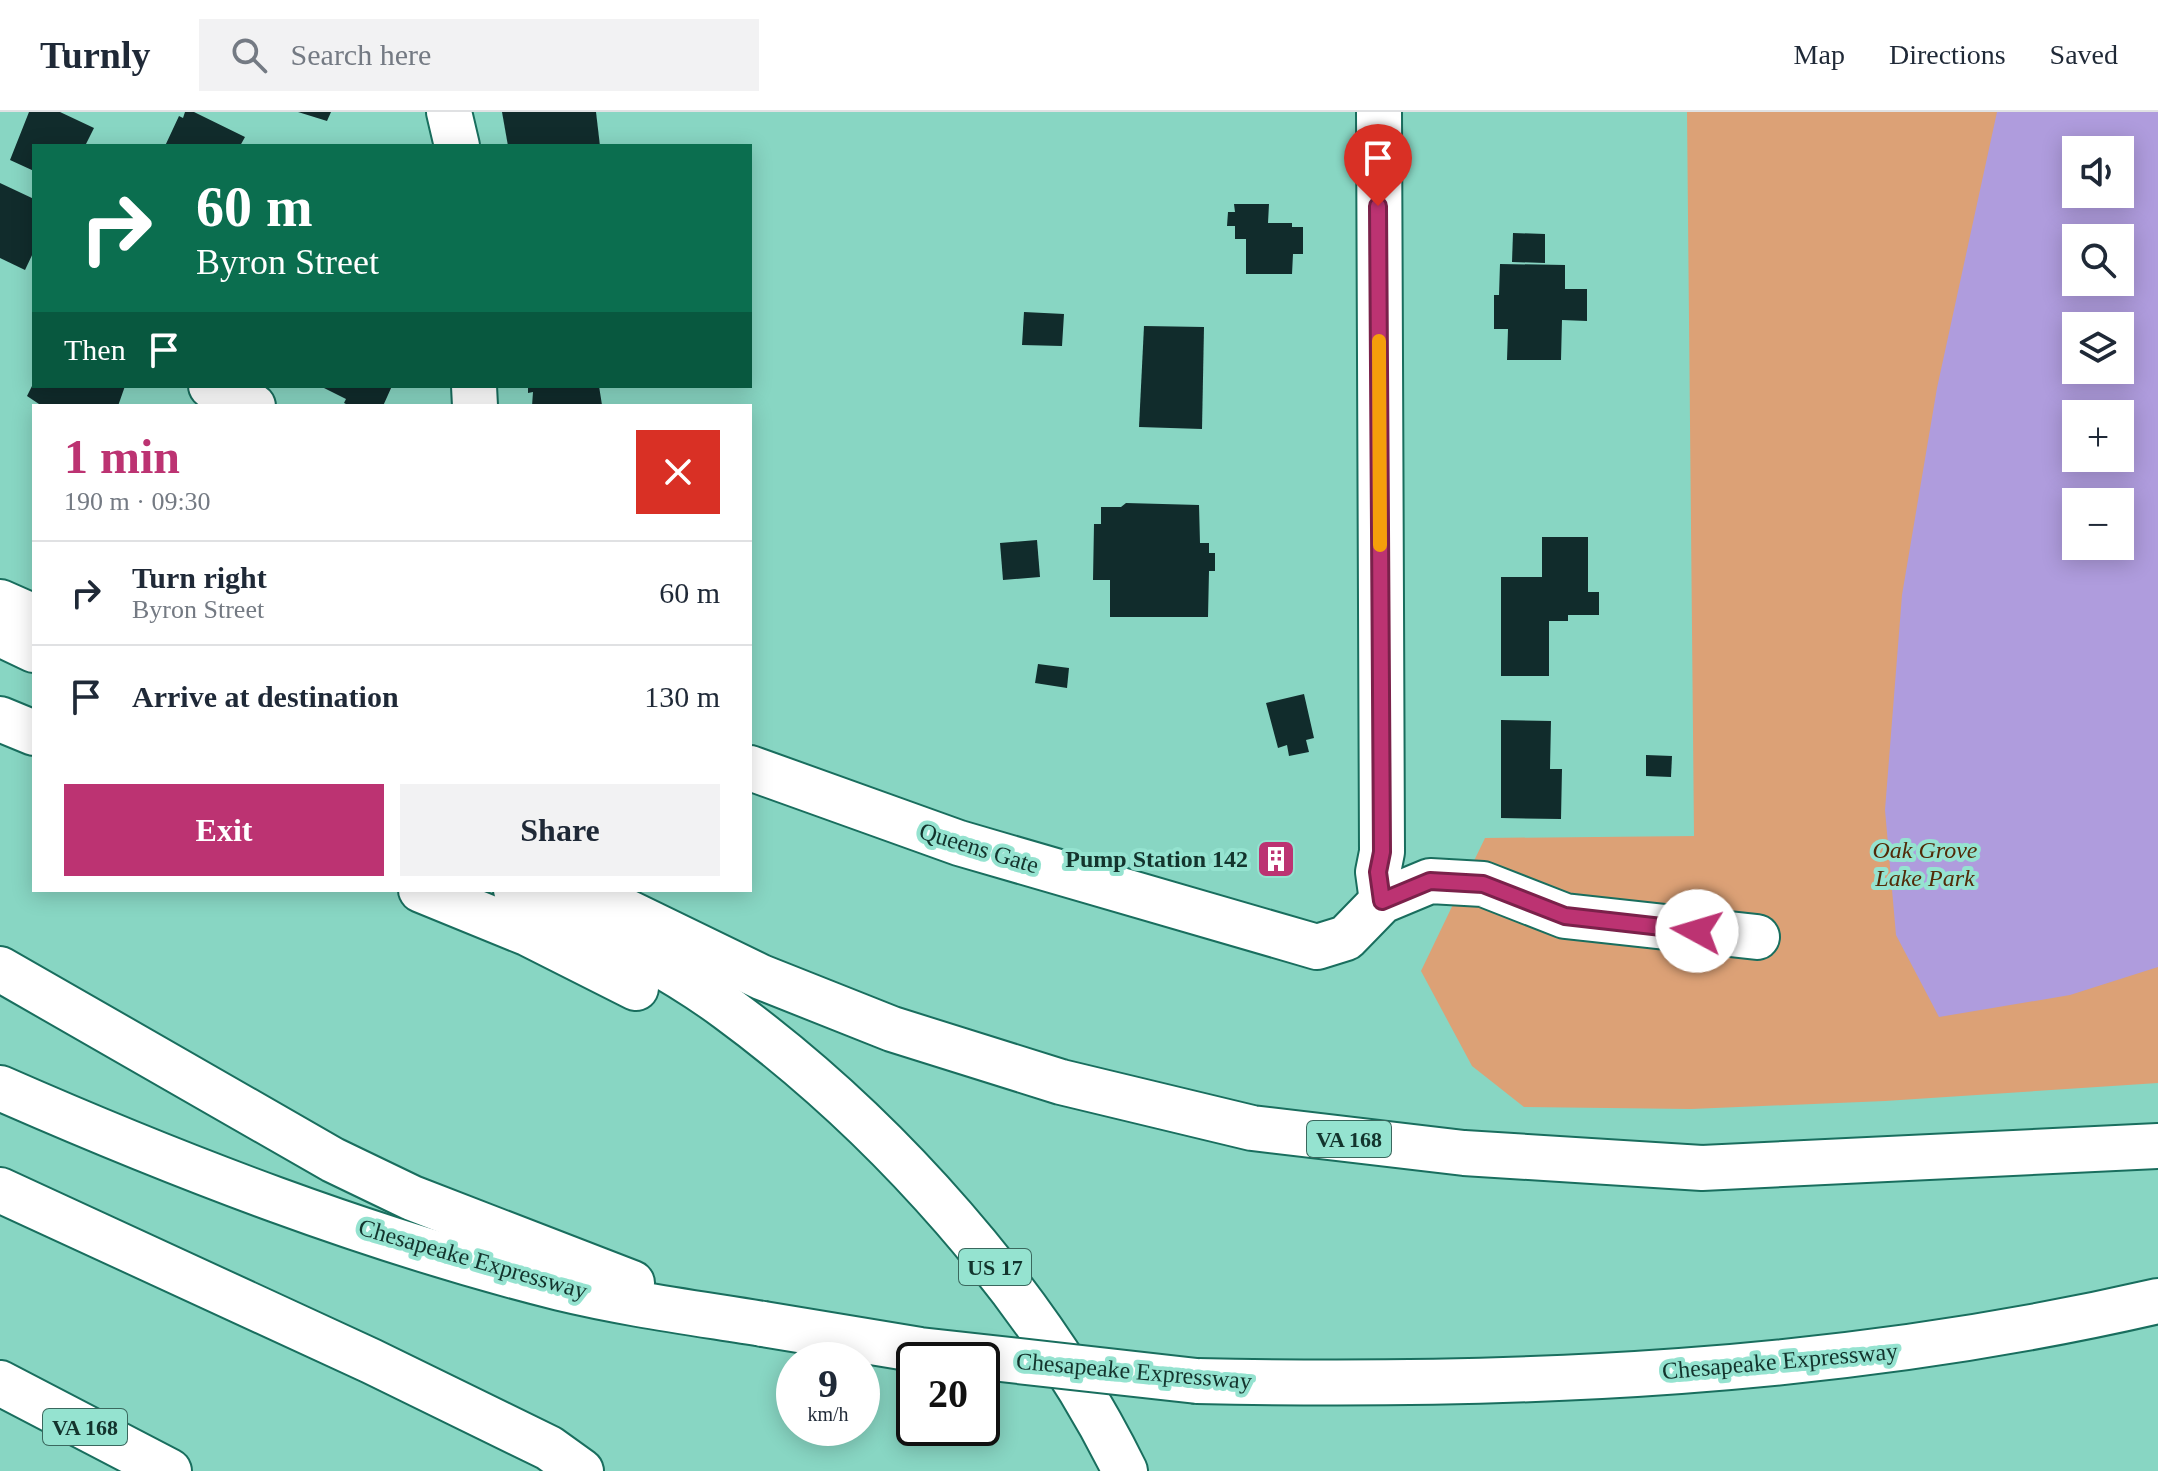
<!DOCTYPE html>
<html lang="en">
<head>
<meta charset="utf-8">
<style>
  :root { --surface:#fff; --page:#f2f2f3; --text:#1f2937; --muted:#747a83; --line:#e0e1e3; --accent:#bc3372 }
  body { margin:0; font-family:"Times New Roman",serif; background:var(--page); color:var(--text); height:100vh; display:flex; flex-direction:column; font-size:30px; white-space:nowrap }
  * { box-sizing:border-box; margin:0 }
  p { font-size:26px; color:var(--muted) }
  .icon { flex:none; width:44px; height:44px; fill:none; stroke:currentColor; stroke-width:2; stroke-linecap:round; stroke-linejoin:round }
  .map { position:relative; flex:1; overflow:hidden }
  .details { position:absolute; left:32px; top:292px; width:720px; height:488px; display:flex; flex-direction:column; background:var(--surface); border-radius:0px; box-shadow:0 4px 20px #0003 }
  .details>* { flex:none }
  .top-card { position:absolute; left:32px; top:32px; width:720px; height:244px; border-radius:0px; box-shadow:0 4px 20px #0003; background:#0b6e4f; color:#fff; overflow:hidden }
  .buttons { position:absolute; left:2062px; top:24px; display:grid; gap:16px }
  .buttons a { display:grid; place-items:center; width:72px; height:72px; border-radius:0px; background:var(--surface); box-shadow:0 4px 20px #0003; font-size:40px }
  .speed { position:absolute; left:776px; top:1230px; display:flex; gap:16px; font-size:40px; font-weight:700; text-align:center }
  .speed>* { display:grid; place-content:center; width:104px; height:104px; border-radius:50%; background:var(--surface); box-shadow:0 4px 20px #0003; line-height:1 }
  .speed small { font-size:20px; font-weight:400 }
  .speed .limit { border:4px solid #111; border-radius:12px; background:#fff; color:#111 }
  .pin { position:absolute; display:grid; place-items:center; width:68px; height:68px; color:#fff; margin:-82px -34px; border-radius:50% 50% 50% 0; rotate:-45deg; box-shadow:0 0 8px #0007 }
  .pin .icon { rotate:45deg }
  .me { position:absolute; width:88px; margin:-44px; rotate:276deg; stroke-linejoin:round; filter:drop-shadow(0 0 6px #0008) }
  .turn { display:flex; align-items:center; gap:28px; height:168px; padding:0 32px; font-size:36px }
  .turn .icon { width:104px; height:104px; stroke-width:2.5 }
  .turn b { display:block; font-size:56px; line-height:68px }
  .then { display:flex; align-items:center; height:76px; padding:0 32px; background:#0003; gap:16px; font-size:30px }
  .round { display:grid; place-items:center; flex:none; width:84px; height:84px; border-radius:0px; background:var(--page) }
  .overview { display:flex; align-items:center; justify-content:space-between; height:136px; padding:0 32px }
  h1 { font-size:48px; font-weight:700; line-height:60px; color:var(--accent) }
  .action { display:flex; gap:16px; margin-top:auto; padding:16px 32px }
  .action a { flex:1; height:92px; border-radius:0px; background:var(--accent); color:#fff; font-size:32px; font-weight:700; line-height:92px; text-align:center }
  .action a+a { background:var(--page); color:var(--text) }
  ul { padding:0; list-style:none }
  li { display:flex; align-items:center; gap:24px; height:104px; padding:0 32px; border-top:2px solid var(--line) }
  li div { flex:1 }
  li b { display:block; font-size:30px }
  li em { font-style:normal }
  header { display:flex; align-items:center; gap:48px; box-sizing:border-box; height:112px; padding:0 40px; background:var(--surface); border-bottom:2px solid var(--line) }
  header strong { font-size:38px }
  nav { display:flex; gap:44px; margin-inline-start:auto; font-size:28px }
  .search { width:560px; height:72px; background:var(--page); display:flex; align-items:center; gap:20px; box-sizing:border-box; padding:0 28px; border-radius:0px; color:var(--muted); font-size:30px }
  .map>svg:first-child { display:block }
  .green { fill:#dca176; fill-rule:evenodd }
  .water { fill:#af9cdd; fill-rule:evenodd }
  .building { fill:#112c2c }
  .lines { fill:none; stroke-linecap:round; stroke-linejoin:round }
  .minor-casing { stroke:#196e5e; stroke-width:48 }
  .highway-casing { stroke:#196e5e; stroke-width:48 }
  .minor { stroke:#fff; stroke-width:44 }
  .highway { stroke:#fff; stroke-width:44 }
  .highway-bridge-casing { stroke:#196e5e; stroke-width:48; stroke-linecap:butt }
  .highway-bridge { stroke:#fff; stroke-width:44 }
  .route-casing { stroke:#7a214a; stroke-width:20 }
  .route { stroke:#bc3372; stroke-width:14 }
  .slow { stroke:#f59e0b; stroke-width:14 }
  .labels { text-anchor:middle; stroke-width:8; stroke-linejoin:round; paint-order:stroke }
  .shield { fill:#95e3d0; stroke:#3a685e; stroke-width:2 }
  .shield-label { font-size:22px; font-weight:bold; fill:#13342d }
  .street-label { font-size:24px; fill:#13342d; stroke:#95e3d0 }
  .park-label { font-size:24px; font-style:italic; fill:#522a07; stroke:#95e3d0 }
  .poi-label { font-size:24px; font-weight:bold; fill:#13342d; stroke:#95e3d0; text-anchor:end }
</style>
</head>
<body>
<header>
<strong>Turnly</strong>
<div class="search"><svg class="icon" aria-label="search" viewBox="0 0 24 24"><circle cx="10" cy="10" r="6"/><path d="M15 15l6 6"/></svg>Search here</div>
<nav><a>Map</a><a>Directions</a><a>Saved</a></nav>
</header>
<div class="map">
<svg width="2158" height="1359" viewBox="0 0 2158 1359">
  <rect width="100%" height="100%" fill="#88d6c3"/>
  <path class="green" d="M 1687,0 L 2158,0 L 2158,971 L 1885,989 L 1691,997 L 1524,995 L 1472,954 L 1421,859 L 1485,726 L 1694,724 ZM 2076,38 L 2120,38 L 2120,82 L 2076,82 ZM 2076,126 L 2120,126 L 2120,170 L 2076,170 ZM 2076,214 L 2120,214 L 2120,258 L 2076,258 ZM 2076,302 L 2120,302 L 2120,346 L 2076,346 ZM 2076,390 L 2120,390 L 2120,434 L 2076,434 Z"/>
  <path class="water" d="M 1997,0 L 2158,0 L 2158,855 L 2070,883 L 1939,905 L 1896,823 L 1885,698 L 1902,483 L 1937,276 ZM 2076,38 L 2120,38 L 2120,82 L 2076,82 ZM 2076,126 L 2120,126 L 2120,170 L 2076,170 ZM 2120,214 L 2120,258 L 2076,258 L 2076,214 ZM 2076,302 L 2120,302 L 2120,346 L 2076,346 ZM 2076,390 L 2120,390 L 2120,434 L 2076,434 Z"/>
  <g class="building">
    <polygon points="29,0 60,0 94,16 85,34 34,34 34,59 10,48"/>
    <polygon points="185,0 194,0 245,25 240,34 165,34 179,4 183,6"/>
    <polygon points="298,0 331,0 327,9"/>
    <polygon points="502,0 596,0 600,34 508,34"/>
    <polygon points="0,71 34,87 34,139 25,158 0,146"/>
    <polygon points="1234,92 1269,92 1268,111 1292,111 1292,115 1303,115 1303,142 1293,142 1292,162 1246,162 1246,127 1235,127 1235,114 1227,114 1228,100 1235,100"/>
    <polygon points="1513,121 1545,122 1545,151 1512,150"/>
    <polygon points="1500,152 1565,153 1565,177 1587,177 1587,209 1562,208 1561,248 1507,248 1508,217 1494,217 1494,183 1499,183"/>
    <polygon points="1024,200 1064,202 1062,234 1022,233"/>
    <polygon points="1144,214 1204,215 1202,317 1139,315"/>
    <polygon points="32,274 125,274 118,294 42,294 27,284"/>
    <polygon points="320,274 392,274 383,294 350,294 344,291 346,287"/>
    <polygon points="528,274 599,274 602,293 532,294 533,280 528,281"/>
    <polygon points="1126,391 1199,393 1200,431 1209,431 1209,441 1215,441 1215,459 1209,459 1208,505 1110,505 1110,468 1093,468 1094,412 1101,412 1101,395 1121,395"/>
    <polygon points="1542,425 1588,425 1588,480 1599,480 1599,503 1568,503 1568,509 1549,509 1549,564 1501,564 1501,465 1542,465"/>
    <polygon points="1037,428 1040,465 1003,468 1000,431"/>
    <polygon points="1038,552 1069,556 1067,576 1035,571"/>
    <polygon points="1304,582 1314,626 1306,628 1309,640 1289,644 1287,633 1278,636 1266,591"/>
    <polygon points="1501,608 1551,609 1550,657 1562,657 1561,707 1501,706"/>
    <polygon points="1646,643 1672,644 1671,665 1646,664"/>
    <polygon points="1275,728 1294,750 1277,766 1257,745"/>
  </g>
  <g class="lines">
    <g class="minor-casing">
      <g id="minor">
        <polyline points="449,0 457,34"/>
        <polyline points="1379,0 1382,740 1378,760 1382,789"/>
        <polyline points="211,274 253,294"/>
        <polyline points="474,274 475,294"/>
        <polyline points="750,656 959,731 1317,835 1346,826 1382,789 1430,769 1483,772 1565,804 1757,825"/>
      </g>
    </g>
    <g class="highway-casing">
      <g id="highway">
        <polyline points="0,490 34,505"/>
        <polyline points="0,522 34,538"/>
        <polyline points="0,607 34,621"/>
        <polyline points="421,778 529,822 636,876"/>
        <path d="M 516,778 C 587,814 664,849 728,897 C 886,1013 1039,1184 1125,1359"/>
        <polyline points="582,778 761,865 892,917 1061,970 1252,1016 1464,1041 1702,1056 2158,1034"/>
        <polyline points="0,857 333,1048 412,1086 632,1171"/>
        <path d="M 0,976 C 180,1055 369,1128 560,1176 C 626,1192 695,1201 763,1212"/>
        <polyline points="0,1078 371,1249 549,1336 581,1359"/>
        <path d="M 1197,1269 C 1520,1276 1842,1262 2158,1189"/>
        <polyline points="0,1271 169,1359"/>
      </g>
    </g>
    <use href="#minor" class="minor"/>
    <use href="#highway" class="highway"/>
    <g class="highway-bridge-casing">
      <polyline id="highway-bridge" points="763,1212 920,1238 1197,1269"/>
    </g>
    <use href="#highway-bridge" class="highway-bridge"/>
  </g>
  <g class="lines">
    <g class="route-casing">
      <polyline id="route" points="1378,94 1382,740 1378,760 1382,789 1430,769 1483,772 1565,804 1697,819"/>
    </g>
    <use href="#route" class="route"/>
    <polyline class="slow" points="1379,229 1380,433"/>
  </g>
  <defs>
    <g id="building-square" transform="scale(2)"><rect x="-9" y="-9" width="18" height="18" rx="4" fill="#bc3372" stroke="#95e3d0"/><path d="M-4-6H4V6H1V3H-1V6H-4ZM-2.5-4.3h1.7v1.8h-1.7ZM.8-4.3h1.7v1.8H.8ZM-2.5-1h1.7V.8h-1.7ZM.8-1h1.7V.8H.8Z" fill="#fff"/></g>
  </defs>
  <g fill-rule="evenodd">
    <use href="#building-square" x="1276" y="747"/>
  </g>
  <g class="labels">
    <g class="shield">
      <rect x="1307" y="1009" width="84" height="36" rx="6"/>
      <rect x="959" y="1137" width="72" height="36" rx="6"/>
      <rect x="43" y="1297" width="84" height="36" rx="6"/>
    </g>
    <g class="shield-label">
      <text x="1349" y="1035">VA 168</text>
      <text x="995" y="1163">US 17</text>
      <text x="85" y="1323">VA 168</text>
    </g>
    <g class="street-label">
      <text transform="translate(979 736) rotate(17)" y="8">Queens Gate</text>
      <text transform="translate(473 1147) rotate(16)" y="8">Chesapeake Expressway</text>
      <text transform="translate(1780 1249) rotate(-5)" y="8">Chesapeake Expressway</text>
      <text transform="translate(1134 1259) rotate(5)" y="8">Chesapeake Expressway</text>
    </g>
    <g class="park-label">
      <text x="1925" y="746">Oak Grove<tspan x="1925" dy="28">Lake Park</tspan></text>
    </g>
    <g class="poi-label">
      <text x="1248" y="755">Pump Station 142</text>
    </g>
  </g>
</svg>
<div class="buttons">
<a><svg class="icon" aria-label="sound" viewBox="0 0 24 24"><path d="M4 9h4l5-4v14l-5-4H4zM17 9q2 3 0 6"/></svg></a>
<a><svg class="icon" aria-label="search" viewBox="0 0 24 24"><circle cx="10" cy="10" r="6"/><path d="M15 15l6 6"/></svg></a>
<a><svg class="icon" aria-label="layers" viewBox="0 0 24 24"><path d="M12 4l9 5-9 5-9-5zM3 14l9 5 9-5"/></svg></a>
<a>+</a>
<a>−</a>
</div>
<div class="speed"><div>9<small>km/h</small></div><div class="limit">20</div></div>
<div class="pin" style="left:1378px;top:94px;background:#d93025"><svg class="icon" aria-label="arrive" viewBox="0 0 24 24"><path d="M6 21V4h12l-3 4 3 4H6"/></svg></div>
<svg class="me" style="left:1697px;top:819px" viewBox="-20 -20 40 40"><circle r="19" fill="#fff"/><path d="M0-13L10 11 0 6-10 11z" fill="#bc3372"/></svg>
<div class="top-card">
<div class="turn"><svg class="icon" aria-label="right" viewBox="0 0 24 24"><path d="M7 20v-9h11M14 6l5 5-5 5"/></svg><div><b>60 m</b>Byron Street</div></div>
<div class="then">Then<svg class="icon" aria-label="arrive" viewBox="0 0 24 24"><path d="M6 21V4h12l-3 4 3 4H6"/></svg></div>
</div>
<section class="details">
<div class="overview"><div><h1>1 min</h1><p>190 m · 09:30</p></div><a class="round" style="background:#d93025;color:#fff"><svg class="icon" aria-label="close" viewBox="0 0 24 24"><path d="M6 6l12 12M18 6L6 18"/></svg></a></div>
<ul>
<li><svg class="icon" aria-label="right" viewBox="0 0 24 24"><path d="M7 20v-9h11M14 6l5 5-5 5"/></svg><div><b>Turn right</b><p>Byron Street</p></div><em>60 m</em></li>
<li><svg class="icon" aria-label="arrive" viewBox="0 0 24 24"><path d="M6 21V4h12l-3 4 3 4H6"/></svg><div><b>Arrive at destination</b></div><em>130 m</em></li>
</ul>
<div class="action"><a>Exit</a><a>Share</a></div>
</section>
</div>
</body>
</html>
